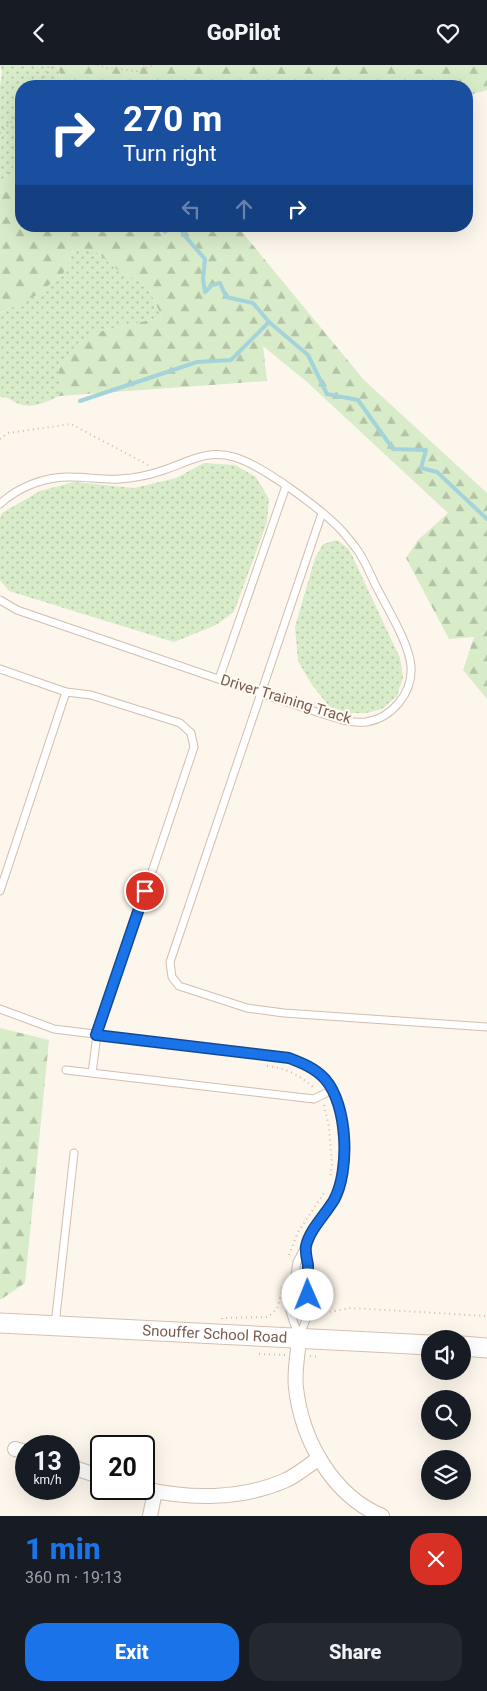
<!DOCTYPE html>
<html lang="en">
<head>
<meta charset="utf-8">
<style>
  :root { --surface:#171b24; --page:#242831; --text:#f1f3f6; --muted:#9ea1a6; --accent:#1a73e8 }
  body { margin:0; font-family:Roboto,sans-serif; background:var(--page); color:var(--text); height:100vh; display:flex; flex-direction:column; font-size:19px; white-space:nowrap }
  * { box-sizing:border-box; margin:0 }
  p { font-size:16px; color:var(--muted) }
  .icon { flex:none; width:28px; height:28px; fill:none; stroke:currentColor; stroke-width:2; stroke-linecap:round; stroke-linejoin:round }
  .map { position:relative; height:1451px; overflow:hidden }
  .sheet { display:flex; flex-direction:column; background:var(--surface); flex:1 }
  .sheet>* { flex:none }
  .hud { position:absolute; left:15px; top:15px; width:458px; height:152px; border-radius:20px; box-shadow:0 5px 20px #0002; background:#1a4fa0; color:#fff; overflow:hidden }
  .controls { position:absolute; left:421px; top:1265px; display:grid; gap:10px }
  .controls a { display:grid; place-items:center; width:50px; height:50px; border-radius:50%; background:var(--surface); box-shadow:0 5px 20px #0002; font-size:25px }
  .speed { position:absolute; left:15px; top:1370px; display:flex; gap:10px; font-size:25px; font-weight:700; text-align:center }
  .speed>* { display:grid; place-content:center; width:65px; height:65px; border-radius:50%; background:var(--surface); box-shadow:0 5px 20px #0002; line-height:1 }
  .speed small { font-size:12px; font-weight:400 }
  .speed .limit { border:2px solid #111; border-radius:8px; background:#fff; color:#111 }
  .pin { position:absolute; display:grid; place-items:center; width:42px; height:42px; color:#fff; margin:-21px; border:2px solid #fff; border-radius:50%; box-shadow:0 1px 5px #0007 }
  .me { position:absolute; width:55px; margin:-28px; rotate:359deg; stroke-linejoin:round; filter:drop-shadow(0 0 4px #0008) }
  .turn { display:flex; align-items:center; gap:18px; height:105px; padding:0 25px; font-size:22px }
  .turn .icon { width:65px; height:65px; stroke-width:2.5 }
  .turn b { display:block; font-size:35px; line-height:42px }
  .lanes { display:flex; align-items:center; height:48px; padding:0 25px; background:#0003; justify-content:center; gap:25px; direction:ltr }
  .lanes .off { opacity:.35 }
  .round { display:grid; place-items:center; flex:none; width:52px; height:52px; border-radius:20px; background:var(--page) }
  .head { display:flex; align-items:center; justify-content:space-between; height:85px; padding:0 25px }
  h1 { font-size:30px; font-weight:800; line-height:38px; color:var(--accent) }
  .action { display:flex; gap:10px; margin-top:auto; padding:10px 25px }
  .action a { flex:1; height:58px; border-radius:20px; background:var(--accent); color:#fff; font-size:20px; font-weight:800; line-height:58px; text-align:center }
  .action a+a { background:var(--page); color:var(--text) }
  header { display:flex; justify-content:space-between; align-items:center; height:65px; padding:0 25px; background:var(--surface); font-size:22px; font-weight:800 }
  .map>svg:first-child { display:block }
  .grass { fill:url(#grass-dots) }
  .forest { fill:url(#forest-firs) }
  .green { fill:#d8ecc9 }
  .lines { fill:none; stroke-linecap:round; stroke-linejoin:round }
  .stream { stroke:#a5d3da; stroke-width:4 }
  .service-casing { stroke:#d1beb0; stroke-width:9 }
  .minor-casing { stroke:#d1beb0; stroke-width:16 }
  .secondary-casing { stroke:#d6c0b0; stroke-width:21 }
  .path { stroke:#d9b8a5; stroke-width:2; stroke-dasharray:1 4; stroke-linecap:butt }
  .service { stroke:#fff; stroke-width:7 }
  .minor { stroke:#fff; stroke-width:14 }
  .secondary { stroke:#fff; stroke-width:19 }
  .route-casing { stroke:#114b97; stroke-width:12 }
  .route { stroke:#1a73e8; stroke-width:9 }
  .labels { text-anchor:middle; stroke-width:4; stroke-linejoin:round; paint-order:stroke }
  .street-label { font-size:15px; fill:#7a5c4d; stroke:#fffaf3 }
</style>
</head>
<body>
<header><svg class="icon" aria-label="back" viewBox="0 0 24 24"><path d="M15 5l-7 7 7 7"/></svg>GoPilot<svg class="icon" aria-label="heart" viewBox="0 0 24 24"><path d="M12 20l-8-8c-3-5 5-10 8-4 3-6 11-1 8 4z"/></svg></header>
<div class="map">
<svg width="487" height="1451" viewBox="0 0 487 1451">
  <defs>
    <pattern id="grass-dots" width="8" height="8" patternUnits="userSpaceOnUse" patternTransform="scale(1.25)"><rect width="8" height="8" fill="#d8ecc9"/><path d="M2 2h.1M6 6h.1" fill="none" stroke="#b4c2a5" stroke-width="1.8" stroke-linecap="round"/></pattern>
    <pattern id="forest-firs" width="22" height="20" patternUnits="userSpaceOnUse" patternTransform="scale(1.25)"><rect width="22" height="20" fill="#d8ecc9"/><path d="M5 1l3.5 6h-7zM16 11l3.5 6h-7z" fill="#b4c2a5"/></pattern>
  </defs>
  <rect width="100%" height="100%" fill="#fdf6ec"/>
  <g class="grass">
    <polygon points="0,0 57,0 63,17 61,21 21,21 21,93 0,118 0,22 2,7"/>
    <path d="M 93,184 L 119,206 L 147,220 L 162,252 L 94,268 L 59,303 L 59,331 C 47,337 32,344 19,339 C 11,336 10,332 0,332 L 0,248 L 35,231 L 63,209 L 74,185 Z"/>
    <polygon points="204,398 235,400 256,412 269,434 267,457 234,547 216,560 174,577 9,526 0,515 0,453 2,448 40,426 74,417 134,423 176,413"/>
    <polygon points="337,475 349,484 400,593 403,612 397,631 382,644 366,648 347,648 329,641 312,620 298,596 295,562 315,493 323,479"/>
  </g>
  <g class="forest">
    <polygon points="57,0 487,0 487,25 466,31 466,21 61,21 63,17"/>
    <polygon points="21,93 21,161 237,161 364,315 487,428 487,634 463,605 474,572 449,574 406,493 418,475 448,448 307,317 263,281 267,316 59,331 59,303 79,277 94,268 162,252 147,220 119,206 93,184 74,185 63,209 35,231 0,248 0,118"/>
    <polygon points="0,963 49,975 25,1218 0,1235"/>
  </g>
  <polygon class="green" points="388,0 450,0 429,6"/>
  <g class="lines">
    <g class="stream">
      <polyline points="158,161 165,167 172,161"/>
      <polyline points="179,161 184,170"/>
      <polyline points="185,161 184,170 205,194 203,214 205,227 212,220 220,218 226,232 253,238 269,257 308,290 327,329 358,335 393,384 426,385 421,403 437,407 487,454"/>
      <polyline points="80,336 197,297 231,295 269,257"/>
    </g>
    <g class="service-casing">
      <g id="service">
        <path d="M 0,439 C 18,422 46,411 71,412 C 88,412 104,415 120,414 C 135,413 150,410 164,405 C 188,397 207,384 234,392 C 262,400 323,445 343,467 C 348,473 353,479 358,486 C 365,496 370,509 376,521 C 387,543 409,578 411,601 C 413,628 392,653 366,657 C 349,659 330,651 314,646 C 283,636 252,625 221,615 C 153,591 85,569 17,545 L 0,535"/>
        <polyline points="322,448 170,897 172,912 179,921 247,943 284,948 487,962"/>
        <polyline points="0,604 66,627 91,630 180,658 191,668 194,682 97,970 92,1008"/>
        <polyline points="219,614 286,421"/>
        <polyline points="0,826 66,627"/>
        <polyline points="0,944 54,964 289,993 308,1001 325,1014 332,1025 340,1048 344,1085 342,1109 334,1134 312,1168 297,1197 290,1246 299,1273 309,1246 308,1199 306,1182"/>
        <polyline points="66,1005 314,1034 332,1025"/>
        <polyline points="55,1260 74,1088"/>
      </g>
    </g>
    <g class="minor-casing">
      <g id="minor">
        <path d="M 299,1273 C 298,1289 294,1307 296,1323 C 302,1375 332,1430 382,1451"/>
        <polyline points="15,1384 26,1387"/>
        <polyline points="69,1401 101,1412"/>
        <path d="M 144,1424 C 189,1434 240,1435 284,1416 C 296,1411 308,1401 319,1393"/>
        <polyline points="150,1451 155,1426"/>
      </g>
    </g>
    <g class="secondary-casing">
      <g id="secondary">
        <path id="s1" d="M 0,1258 L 430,1280"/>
        <polyline points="462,1281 487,1283"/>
      </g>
    </g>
    <g class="path">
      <polyline points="97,0 107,3 137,6 154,0"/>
      <polyline points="40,21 49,0"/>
      <polyline points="0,68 21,47"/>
      <polyline points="0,374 8,368 71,359 148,400"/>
      <path d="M 267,1001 C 287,1003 301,1011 315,1024"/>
      <polyline points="324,1040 329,1062 332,1099 330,1114"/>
      <polyline points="289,1190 298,1167 326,1125"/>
      <polyline points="320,1245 329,1247 351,1243 487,1251"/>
      <polyline points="222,1254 222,1253 268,1252 277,1244 283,1222"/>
      <polyline points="259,1289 286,1290"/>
      <polyline points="310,1291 320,1292"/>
    </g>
    <use href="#service" class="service"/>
    <use href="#minor" class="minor"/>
    <use href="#secondary" class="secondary"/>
  </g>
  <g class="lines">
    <g class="route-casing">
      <path id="route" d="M 145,826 L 96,970 L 289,993 C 302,998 315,1003 325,1014 C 348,1040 350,1106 334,1135 C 325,1150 310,1164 306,1181 C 305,1187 307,1194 308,1200 C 308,1210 308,1220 308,1230"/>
    </g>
    <use href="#route" class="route"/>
  </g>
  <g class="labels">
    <g class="street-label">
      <text transform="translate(286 634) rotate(17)" y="5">Driver Training Track</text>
      <text dy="5" stroke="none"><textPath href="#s1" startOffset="215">Snouffer School Road</textPath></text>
    </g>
  </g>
</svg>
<div class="controls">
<a><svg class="icon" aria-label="sound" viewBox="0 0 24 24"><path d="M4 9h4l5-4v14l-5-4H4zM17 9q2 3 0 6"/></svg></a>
<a><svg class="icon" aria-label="search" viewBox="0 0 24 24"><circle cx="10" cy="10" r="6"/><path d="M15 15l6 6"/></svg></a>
<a><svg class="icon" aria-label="layers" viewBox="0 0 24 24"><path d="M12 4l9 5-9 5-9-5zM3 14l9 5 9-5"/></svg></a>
</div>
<div class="speed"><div>13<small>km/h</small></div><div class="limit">20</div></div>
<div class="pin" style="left:145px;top:826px;background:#d93025"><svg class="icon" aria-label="arrive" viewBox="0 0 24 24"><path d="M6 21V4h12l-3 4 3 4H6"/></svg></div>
<svg class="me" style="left:308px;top:1230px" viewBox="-20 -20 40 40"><circle r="19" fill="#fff"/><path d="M0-13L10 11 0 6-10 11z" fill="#1a73e8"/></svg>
<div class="hud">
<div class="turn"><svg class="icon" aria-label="right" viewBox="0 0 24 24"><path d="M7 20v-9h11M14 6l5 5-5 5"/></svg><div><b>270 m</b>Turn right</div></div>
<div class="lanes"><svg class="icon off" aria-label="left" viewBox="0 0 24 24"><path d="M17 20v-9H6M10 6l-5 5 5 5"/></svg><svg class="icon off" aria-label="ahead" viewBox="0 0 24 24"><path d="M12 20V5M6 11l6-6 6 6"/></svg><svg class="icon" aria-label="right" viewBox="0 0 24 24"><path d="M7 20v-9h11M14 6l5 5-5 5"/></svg></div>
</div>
</div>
<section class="sheet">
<div class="head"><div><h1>1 min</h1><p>360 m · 19:13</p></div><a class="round" style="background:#d93025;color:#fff"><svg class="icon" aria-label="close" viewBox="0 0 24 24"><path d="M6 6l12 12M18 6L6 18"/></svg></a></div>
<div class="action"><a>Exit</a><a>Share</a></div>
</section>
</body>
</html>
